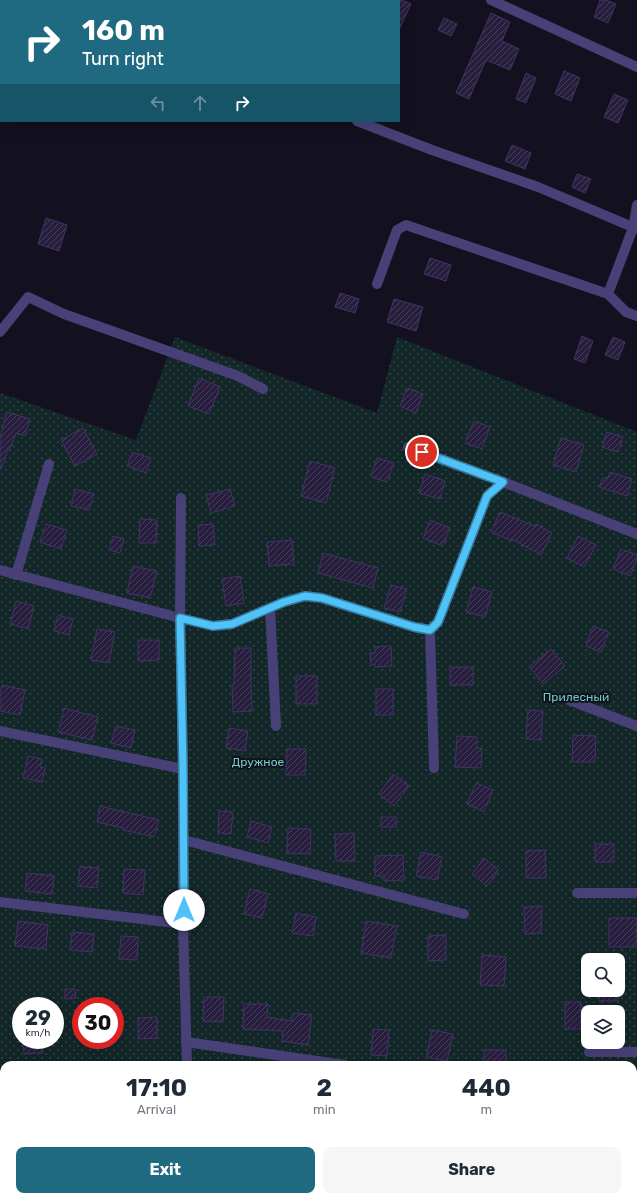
<!DOCTYPE html>
<html lang="en">
<head>
<meta charset="utf-8">
<style>
  :root { --surface:#fff; --page:#f6f6f7; --text:#1f2937; --muted:#747a83; --accent:#1f6a81 }
  body { margin:0; font-family:Rubik,sans-serif; background:var(--page); color:var(--text); height:100vh; display:flex; flex-direction:column; font-size:15px; white-space:nowrap }
  * { box-sizing:border-box; margin:0 }
  p { font-size:13px; color:var(--muted) }
  .icon { flex:none; width:22px; height:22px; fill:none; stroke:currentColor; stroke-width:2; stroke-linecap:round; stroke-linejoin:round }
  .map { position:relative; flex:1; overflow:hidden }
  .details { position:absolute; left:0px; top:1061px; width:637px; height:140px; display:flex; flex-direction:column; background:var(--surface); border-radius:12px 12px 0 0; box-shadow:0 4px 16px #0002 }
  .details>* { flex:none }
  .banner { position:absolute; left:0px; top:0px; width:400px; height:122px; box-shadow:0 4px 16px #0002; background:#1f6a81; color:#fff; overflow:hidden }
  .fabs { position:absolute; left:581px; top:953px; display:grid; gap:8px }
  .fabs a { display:grid; place-items:center; width:44px; height:44px; border-radius:8px; background:var(--surface); box-shadow:0 4px 16px #0002; font-size:20px }
  .speed { position:absolute; left:12px; top:997px; display:flex; gap:8px; font-size:20px; font-weight:700; text-align:center }
  .speed>* { display:grid; place-content:center; width:52px; height:52px; border-radius:50%; background:var(--surface); box-shadow:0 4px 16px #0002; line-height:1 }
  .speed small { font-size:10px; font-weight:400 }
  .speed .limit { border:6px solid #d22; background:#fff; color:#111 }
  .pin { position:absolute; display:grid; place-items:center; width:34px; height:34px; color:#fff; margin:-17px; border:2px solid #fff; border-radius:50%; box-shadow:0 1px 4px #0007 }
  .me { position:absolute; width:44px; margin:-22px; rotate:0deg; stroke-linejoin:round; filter:drop-shadow(0 0 3px #0008) }
  .turn { display:flex; align-items:center; gap:14px; height:84px; padding:0 16px; font-size:18px }
  .turn .icon { width:52px; height:52px; stroke-width:2.5 }
  .turn b { display:block; font-size:28px; line-height:34px }
  .lanes { display:flex; align-items:center; height:38px; padding:0 16px; background:#0003; justify-content:center; gap:20px; direction:ltr }
  .lanes .off { opacity:.35 }
  .eta { display:flex; justify-content:space-evenly; align-items:center; height:68px; text-align:center }
  .eta b { font-size:24px; font-weight:700; line-height:28px }
  .button { display:flex; gap:8px; margin-top:auto; padding:8px 16px }
  .button a { flex:1; height:46px; border-radius:8px; background:var(--accent); color:#fff; font-size:16px; font-weight:700; line-height:46px; text-align:center }
  .button a+a { background:var(--page); color:var(--text) }
  .map>svg:first-child { display:block }
  .green { fill:url(#green-dots); fill-rule:evenodd }
  .building { fill:url(#building-hatch); stroke:#413366 }
  .lines { fill:none; stroke-linecap:round; stroke-linejoin:round }
  .minor { stroke:#474178; stroke-width:10 }
  .route-casing { stroke:#337fa1; stroke-width:10 }
  .route { stroke:#4fc3f7; stroke-width:7 }
  .labels { text-anchor:middle; stroke-width:4; stroke-linejoin:round; paint-order:stroke }
  .park-label { font-size:12px; fill:#69cfbe; stroke:#13101f }
</style>
</head>
<body>
<div class="map">
<svg width="637" height="1201" viewBox="0 0 637 1201">
  <defs>
    <pattern id="green-dots" width="8" height="8" patternUnits="userSpaceOnUse"><rect width="8" height="8" fill="#132728"/><path d="M2 2h.1M6 6h.1" fill="none" stroke="#354548" stroke-width="1.8" stroke-linecap="round"/></pattern>
    <pattern id="building-hatch" width="6" height="6" patternUnits="userSpaceOnUse"><rect width="6" height="6" fill="#271e3d"/><path d="M-1 1l2-2M0 6l6-6M5 7l2-2" fill="none" stroke="#463e5a"/></pattern>
  </defs>
  <rect width="100%" height="100%" fill="#13101f"/>
  <path class="green" d="M 175,337 L 377,413 L 397,337 L 637,432 L 637,1201 L 0,1201 L 0,393 L 136,440 ZM 588,960 L 618,960 L 618,990 L 588,990 ZM 21,1006 L 55,1006 L 55,1040 L 21,1040 ZM 81,1006 L 115,1006 L 115,1040 L 81,1040 ZM 588,1012 L 618,1012 L 618,1042 L 588,1042 ZM 4,1065 L 633,1065 L 633,1197 L 4,1197 Z"/>
  <g class="building">
    <polygon points="399,0 402,0 411,4 399,30"/>
    <polygon points="600,0 606,0 616,4 608,23 594,17"/>
    <polygon points="491,13 510,22 502,41 519,49 510,70 486,60 469,99 456,93"/>
    <polygon points="444,18 457,24 451,36 438,30"/>
    <polygon points="564,71 580,78 571,101 555,94"/>
    <polygon points="526,73 536,78 526,103 516,99"/>
    <polygon points="614,94 628,100 618,123 604,117"/>
    <polygon points="512,145 531,153 525,169 505,161"/>
    <polygon points="577,174 591,179 585,193 572,187"/>
    <polygon points="46,218 67,225 59,251 38,244"/>
    <polygon points="430,258 451,265 446,281 424,274"/>
    <polygon points="340,293 359,299 355,313 335,307"/>
    <polygon points="394,299 423,307 416,331 387,322"/>
    <polygon points="582,336 593,341 585,363 574,359"/>
    <polygon points="613,337 625,342 618,360 605,355"/>
    <polygon points="199,378 220,387 209,414 188,406"/>
    <polygon points="407,388 423,394 416,413 400,406"/>
    <polygon points="7,412 30,419 25,436 16,433 11,447 9,447 1,469 0,469 0,437"/>
    <polygon points="474,421 490,427 482,449 465,443"/>
    <polygon points="83,428 97,454 75,466 61,440"/>
    <polygon points="607,432 623,437 618,452 602,447"/>
    <polygon points="561,438 584,445 576,472 553,465"/>
    <polygon points="132,452 151,458 146,473 127,466"/>
    <polygon points="377,458 394,463 387,482 371,477"/>
    <polygon points="310,461 335,468 326,503 301,496"/>
    <polygon points="610,472 632,479 627,496 599,487 603,478 607,479"/>
    <polygon points="425,474 445,481 440,499 419,493"/>
    <polygon points="75,489 94,494 89,510 71,506"/>
    <polygon points="230,489 235,506 211,513 206,495"/>
    <polygon points="500,512 535,526 536,524 552,533 541,555 512,539 512,541 491,532"/>
    <polygon points="140,519 157,520 156,543 139,543"/>
    <polygon points="430,520 450,528 443,546 423,538"/>
    <polygon points="46,524 67,530 61,549 40,542"/>
    <polygon points="213,524 215,545 199,546 198,525"/>
    <polygon points="113,536 124,539 120,553 109,550"/>
    <polygon points="578,536 596,545 584,567 567,558"/>
    <polygon points="292,540 294,564 269,566 267,542"/>
    <polygon points="621,549 637,555 637,559 630,576 613,569"/>
    <polygon points="323,553 378,568 373,588 318,573"/>
    <polygon points="133,566 157,571 150,598 127,593"/>
    <polygon points="240,576 244,603 226,606 222,579"/>
    <polygon points="391,585 407,589 400,612 384,608"/>
    <polygon points="473,587 492,592 485,617 466,612"/>
    <polygon points="16,601 34,606 28,629 10,624"/>
    <polygon points="58,615 73,619 69,635 54,631"/>
    <polygon points="593,626 609,632 601,652 586,646"/>
    <polygon points="97,629 115,632 109,663 91,660"/>
    <polygon points="138,640 159,640 159,660 138,661"/>
    <polygon points="391,646 392,666 375,667 375,664 371,665 370,653 375,653 375,647"/>
    <polygon points="235,648 251,648 251,684 252,711 233,712 232,685 234,685"/>
    <polygon points="551,649 565,666 543,684 529,667"/>
    <rect x="450" y="667" width="23" height="18"/>
    <rect x="296" y="676" width="21" height="28"/>
    <polygon points="2,685 25,690 20,715 0,711 0,693"/>
    <rect x="376" y="689" width="17" height="26"/>
    <polygon points="64,708 98,717 92,740 58,732"/>
    <polygon points="528,710 543,711 541,740 526,739"/>
    <polygon points="116,726 135,730 131,748 111,743"/>
    <polygon points="229,728 248,731 245,751 226,748"/>
    <polygon points="573,735 596,736 595,762 572,762"/>
    <polygon points="457,736 477,737 477,748 482,748 481,768 455,767"/>
    <polygon points="287,749 306,749 305,775 286,775"/>
    <polygon points="28,756 42,759 40,767 45,768 42,782 23,778"/>
    <polygon points="393,774 409,786 394,806 379,794"/>
    <polygon points="476,783 493,790 484,812 467,804"/>
    <polygon points="100,806 159,820 154,837 123,830 123,828 97,822"/>
    <polygon points="219,811 233,812 231,834 218,833"/>
    <rect x="381" y="817" width="15" height="10"/>
    <polygon points="251,821 272,827 268,843 247,837"/>
    <polygon points="288,828 311,829 310,854 287,853"/>
    <polygon points="354,833 355,861 336,861 335,834"/>
    <rect x="595" y="844" width="19" height="18"/>
    <polygon points="545,850 546,878 526,878 526,851"/>
    <polygon points="421,852 442,857 437,880 416,876"/>
    <polygon points="403,855 404,880 384,881 384,876 375,876 375,856"/>
    <polygon points="484,858 499,870 487,886 472,874"/>
    <polygon points="80,867 99,868 97,888 78,886"/>
    <polygon points="124,869 145,870 143,895 123,893"/>
    <polygon points="27,873 54,876 52,894 25,891"/>
    <polygon points="250,889 268,894 262,918 244,914"/>
    <polygon points="542,906 541,933 525,934 524,907"/>
    <polygon points="296,913 316,917 313,936 292,933"/>
    <rect x="609" y="918" width="28" height="29"/>
    <polygon points="18,921 48,925 46,949 15,946"/>
    <polygon points="366,921 397,926 391,958 361,953"/>
    <polygon points="72,932 94,934 92,952 70,950"/>
    <polygon points="446,935 446,960 428,961 428,936"/>
    <polygon points="121,936 138,937 137,960 119,959"/>
    <polygon points="482,955 506,957 504,986 480,985"/>
    <polygon points="65,989 75,989 76,998 65,999"/>
    <rect x="599" y="990" width="19" height="11"/>
    <polygon points="204,997 224,997 223,1022 203,1021"/>
    <rect x="565" y="1002" width="16" height="27"/>
    <polygon points="244,1004 268,1004 267,1017 292,1021 293,1013 312,1015 308,1045 282,1041 283,1031 243,1029"/>
    <polygon points="157,1017 157,1038 138,1039 138,1018"/>
    <polygon points="373,1029 389,1030 387,1056 371,1055"/>
    <polygon points="432,1030 453,1034 447,1061 426,1057"/>
    <polygon points="23,1040 42,1040 43,1053 24,1054"/>
    <rect x="484" y="1050" width="22" height="15"/>
  </g>
  <g class="lines">
    <g class="minor">
      <polyline points="491,0 637,67"/>
      <polyline points="0,73 1,73"/>
      <polyline points="357,121 432,150 538,187 637,229"/>
      <polyline points="377,284 397,230 406,225 608,294 633,228 637,205"/>
      <polyline points="608,294 626,312 637,316"/>
      <polyline points="0,332 28,297 64,314 238,376 263,389"/>
      <polyline points="408,447 503,482"/>
      <polyline points="181,498 180,618 183,769 183,924 187,1065"/>
      <polyline points="0,570 180,618 213,626 232,624 284,602 305,596 321,598 414,627 430,630 438,622 487,496 503,482 637,534"/>
      <polyline points="16,575 49,464"/>
      <polyline points="270,608 276,726"/>
      <polyline points="430,630 434,768"/>
      <polyline points="569,700 637,726"/>
      <polyline points="0,731 183,769"/>
      <polyline points="184,840 464,914"/>
      <polyline points="577,893 637,893"/>
      <polyline points="0,902 183,924"/>
      <polyline points="186,1042 345,1065"/>
      <polyline points="589,1052 637,1052"/>
      <polyline points="0,1078 4,1079"/>
      <polyline points="188,1197 188,1201"/>
    </g>
  </g>
  <g class="lines">
    <g class="route-casing">
      <polyline id="route" points="184,910 183,769 180,618 213,626 232,624 284,602 305,596 322,598 414,627 430,630 438,622 487,496 503,482 422,452"/>
    </g>
    <use href="#route" class="route"/>
  </g>
  <g class="labels">
    <g class="park-label">
      <text x="576" y="701">Прилесный</text>
      <text x="258" y="766">Дружное</text>
    </g>
  </g>
</svg>
<div class="fabs">
<a><svg class="icon" aria-label="search" viewBox="0 0 24 24"><circle cx="10" cy="10" r="6"/><path d="M15 15l6 6"/></svg></a>
<a><svg class="icon" aria-label="layers" viewBox="0 0 24 24"><path d="M12 4l9 5-9 5-9-5zM3 14l9 5 9-5"/></svg></a>
</div>
<div class="speed"><div>29<small>km/h</small></div><div class="limit">30</div></div>
<div class="pin" style="left:422px;top:452px;background:#d93025"><svg class="icon" aria-label="arrive" viewBox="0 0 24 24"><path d="M6 21V4h12l-3 4 3 4H6"/></svg></div>
<svg class="me" style="left:184px;top:910px" viewBox="-20 -20 40 40"><circle r="19" fill="#fff"/><path d="M0-13L10 11 0 6-10 11z" fill="#4fc3f7"/></svg>
<div class="banner">
<div class="turn"><svg class="icon" aria-label="right" viewBox="0 0 24 24"><path d="M7 20v-9h11M14 6l5 5-5 5"/></svg><div><b>160 m</b>Turn right</div></div>
<div class="lanes"><svg class="icon off" aria-label="left" viewBox="0 0 24 24"><path d="M17 20v-9H6M10 6l-5 5 5 5"/></svg><svg class="icon off" aria-label="ahead" viewBox="0 0 24 24"><path d="M12 20V5M6 11l6-6 6 6"/></svg><svg class="icon" aria-label="right" viewBox="0 0 24 24"><path d="M7 20v-9h11M14 6l5 5-5 5"/></svg></div>
</div>
<section class="details">
<div class="eta">
<div><b>17:10</b><p>Arrival</p></div>
<div><b>2</b><p>min</p></div>
<div><b>440</b><p>m</p></div>
</div>
<div class="button"><a>Exit</a><a>Share</a></div>
</section>
</div>
</body>
</html>
